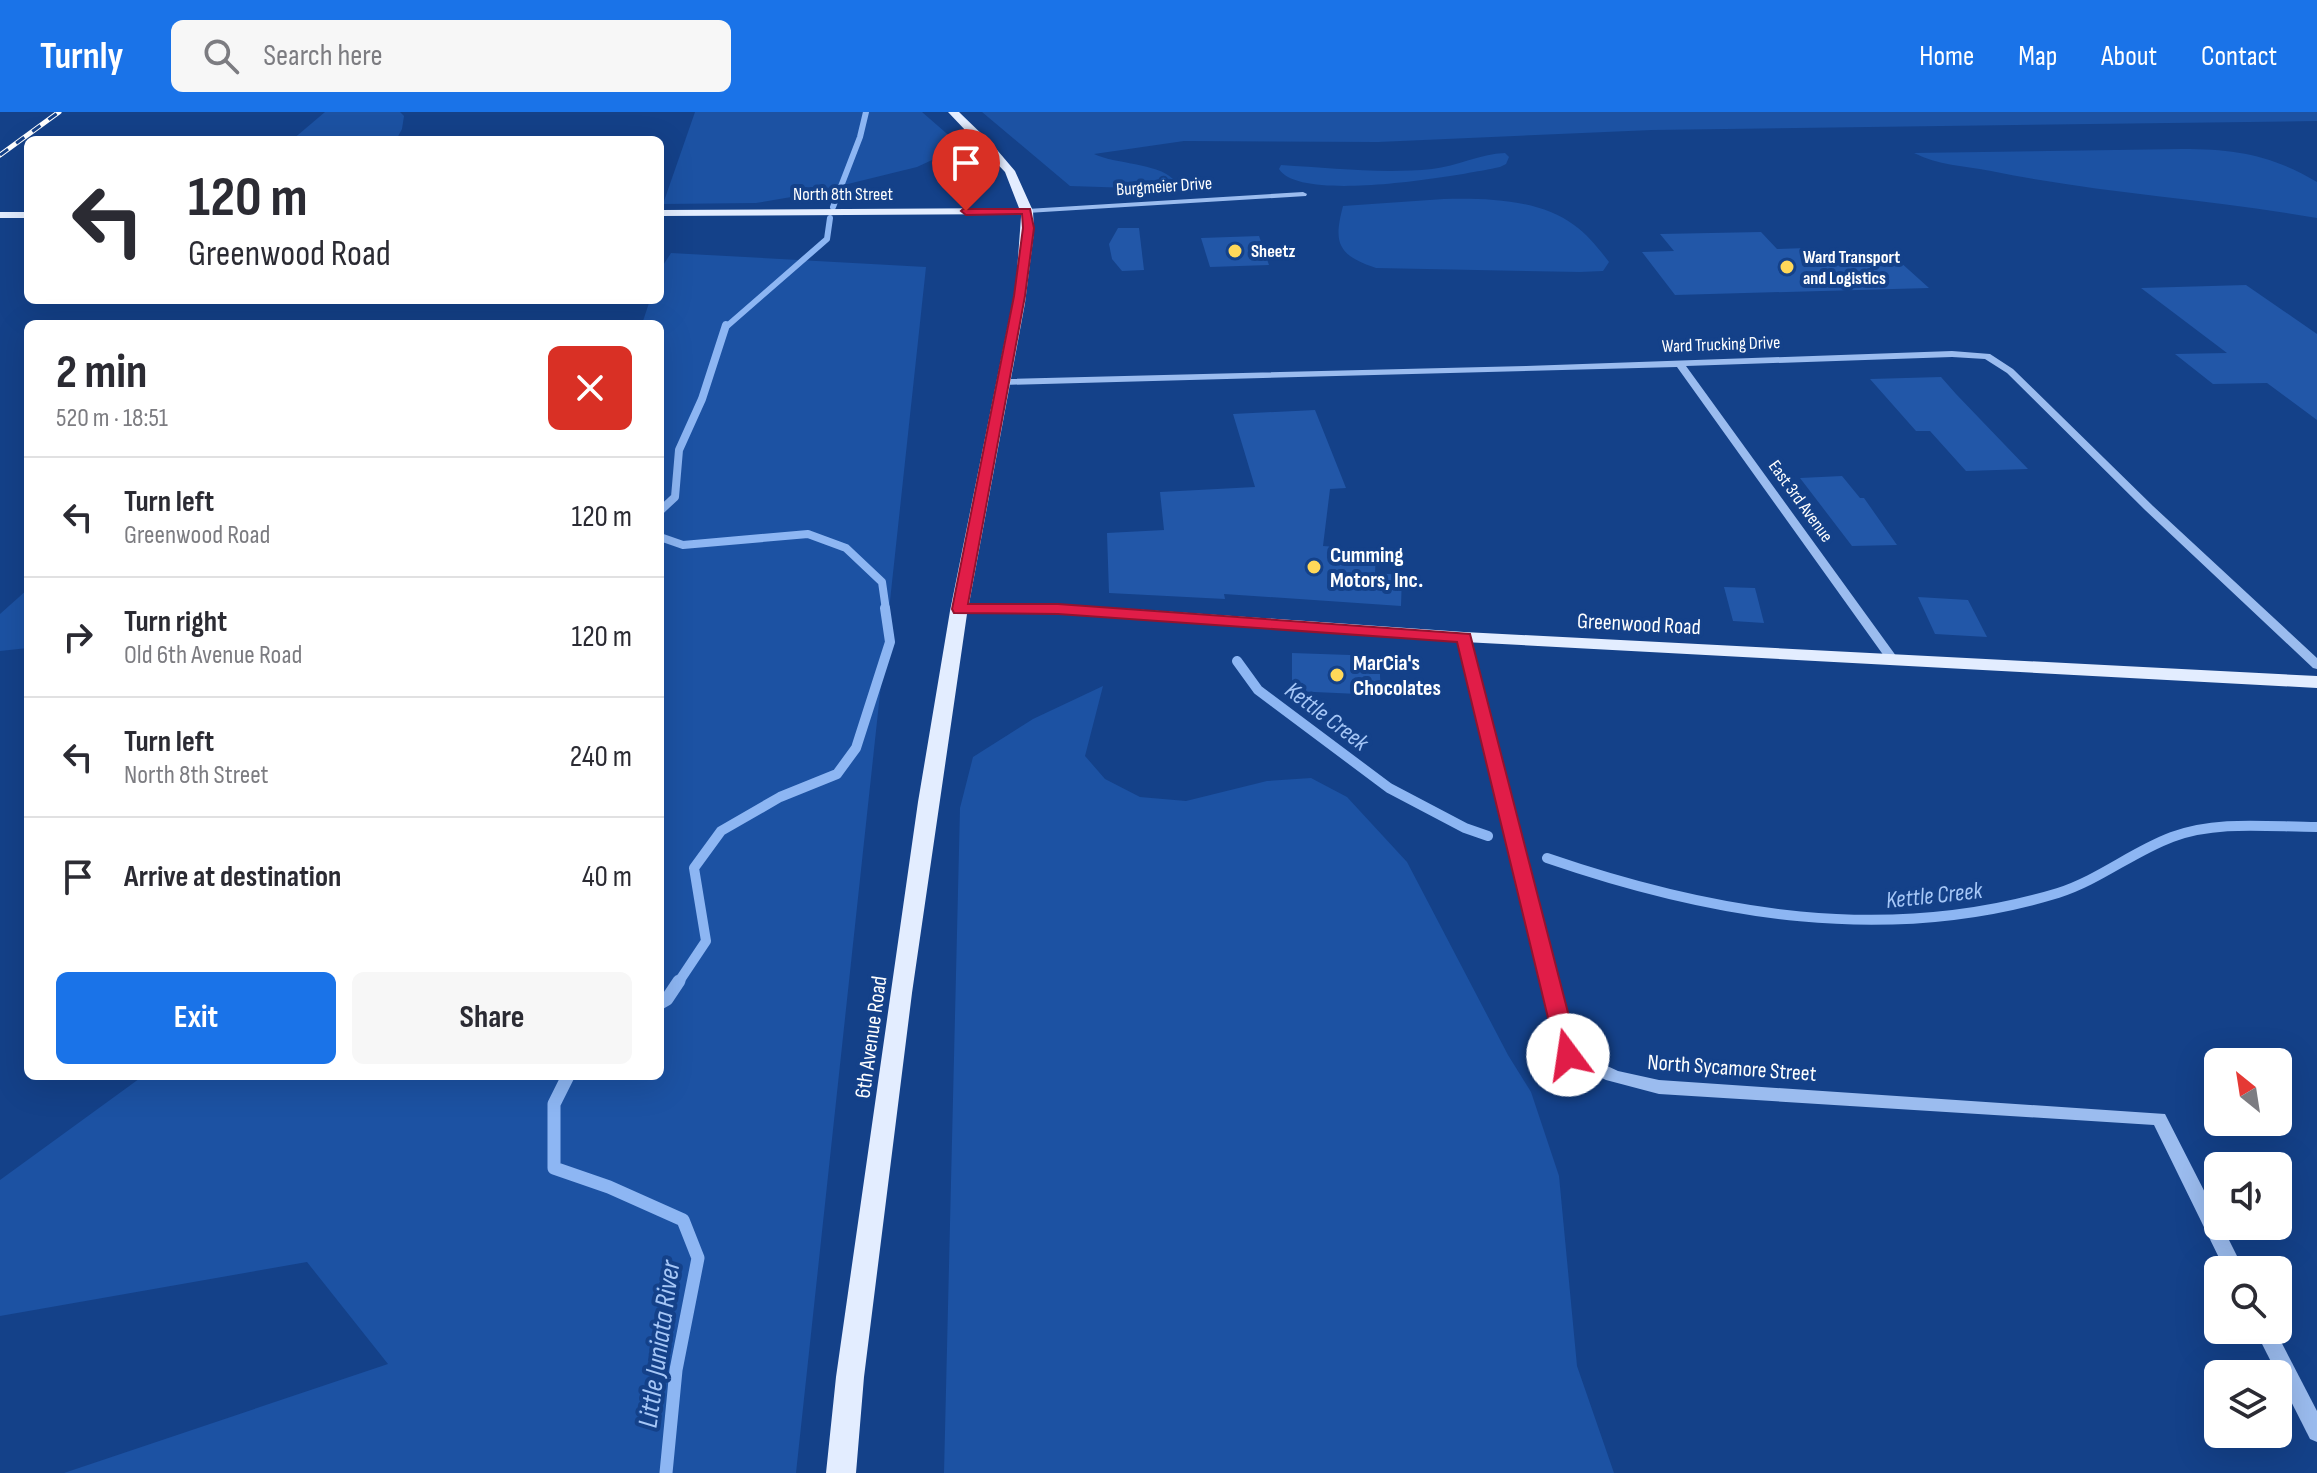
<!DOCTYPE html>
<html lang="en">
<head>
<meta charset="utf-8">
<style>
  :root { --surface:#fff; --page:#f7f7f7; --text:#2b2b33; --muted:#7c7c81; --line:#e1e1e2; --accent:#1a73e8 }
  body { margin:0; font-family:"Sofia Sans Condensed",sans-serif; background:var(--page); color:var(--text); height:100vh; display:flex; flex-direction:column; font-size:30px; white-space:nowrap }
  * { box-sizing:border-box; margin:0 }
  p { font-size:26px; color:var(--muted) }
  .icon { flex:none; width:44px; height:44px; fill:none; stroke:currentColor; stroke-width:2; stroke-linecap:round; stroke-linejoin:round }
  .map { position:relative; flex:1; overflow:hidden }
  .side { position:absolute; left:24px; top:208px; width:640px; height:760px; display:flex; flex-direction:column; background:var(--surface); border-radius:12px; box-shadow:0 8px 32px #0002 }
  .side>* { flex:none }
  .guide { position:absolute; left:24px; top:24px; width:640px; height:168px; border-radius:12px; box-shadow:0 8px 32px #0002; background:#fff; color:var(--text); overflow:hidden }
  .needle { width:52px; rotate:330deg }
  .buttons { position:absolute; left:2204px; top:936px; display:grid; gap:16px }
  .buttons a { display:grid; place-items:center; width:88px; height:88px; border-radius:12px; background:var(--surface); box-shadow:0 8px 32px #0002; font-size:40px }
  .pin { position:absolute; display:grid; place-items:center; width:68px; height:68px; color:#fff; margin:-82px -34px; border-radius:50% 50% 50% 0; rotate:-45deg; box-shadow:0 0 8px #0007 }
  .pin .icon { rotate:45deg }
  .me { position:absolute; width:88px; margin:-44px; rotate:346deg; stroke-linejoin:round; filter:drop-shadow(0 0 6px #0008) }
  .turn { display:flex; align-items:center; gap:28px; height:168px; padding:0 32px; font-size:36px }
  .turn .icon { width:104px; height:104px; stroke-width:2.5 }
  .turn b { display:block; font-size:56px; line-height:68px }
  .round { display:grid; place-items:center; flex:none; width:84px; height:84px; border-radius:12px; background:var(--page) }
  .head { display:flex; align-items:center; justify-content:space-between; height:136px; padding:0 32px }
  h1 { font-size:48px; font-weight:700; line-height:60px }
  .cta { display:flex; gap:16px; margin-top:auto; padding:16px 32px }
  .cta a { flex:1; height:92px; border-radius:12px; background:var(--accent); color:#fff; font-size:32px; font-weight:700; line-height:92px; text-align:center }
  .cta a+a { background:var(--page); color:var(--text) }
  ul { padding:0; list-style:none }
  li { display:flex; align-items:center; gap:24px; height:120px; padding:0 32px; border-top:2px solid var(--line) }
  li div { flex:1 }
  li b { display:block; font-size:30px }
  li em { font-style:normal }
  header { display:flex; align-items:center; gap:48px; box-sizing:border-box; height:112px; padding:0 40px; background:var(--accent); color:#fff }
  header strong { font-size:38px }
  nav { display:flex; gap:44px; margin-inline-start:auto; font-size:28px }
  .search { width:560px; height:72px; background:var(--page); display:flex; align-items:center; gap:20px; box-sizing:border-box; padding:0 28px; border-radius:12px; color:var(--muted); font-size:30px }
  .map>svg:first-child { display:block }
  .green { fill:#1c52a3 }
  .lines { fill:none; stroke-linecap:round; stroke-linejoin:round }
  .stream-far3 { stroke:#8db6f3; stroke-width:6 }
  .stream-far2 { stroke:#8db6f3; stroke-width:8 }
  .stream-far1 { stroke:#8db6f3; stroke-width:10 }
  .stream { stroke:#8db6f3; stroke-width:13 }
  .building { fill:#2257a8 }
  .minor { fill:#9bbcef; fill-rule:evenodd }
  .major { fill:#e3edff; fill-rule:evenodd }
  .rail-casing { stroke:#fff; stroke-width:5 }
  .rail { stroke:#144189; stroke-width:3; stroke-dasharray:10; stroke-linecap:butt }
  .route { fill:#e11d48; stroke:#92132f; stroke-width:2 }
  .poi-dot { fill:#ffd859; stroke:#144189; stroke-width:3 }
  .labels { text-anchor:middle; stroke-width:8; stroke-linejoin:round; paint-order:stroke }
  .far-street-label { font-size:18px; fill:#fff; stroke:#144189 }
  .far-poi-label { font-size:18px; font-weight:bold; fill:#fff; stroke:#144189; text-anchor:start }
  .poi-label { font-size:22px; font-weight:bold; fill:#fff; stroke:#144189; text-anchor:start }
  .street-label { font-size:22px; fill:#fff; stroke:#144189 }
  .water-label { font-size:24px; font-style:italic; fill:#a6c7f7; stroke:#144189 }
  .near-water-label { font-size:28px; font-style:italic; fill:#a6c7f7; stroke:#144189 }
</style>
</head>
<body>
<header>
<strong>Turnly</strong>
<div class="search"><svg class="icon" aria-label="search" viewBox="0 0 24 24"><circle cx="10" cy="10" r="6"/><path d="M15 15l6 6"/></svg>Search here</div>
<nav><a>Home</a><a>Map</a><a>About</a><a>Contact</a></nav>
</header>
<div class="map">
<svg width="2317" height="1361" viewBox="0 0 2317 1361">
  <rect width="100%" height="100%" fill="#144189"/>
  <g class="green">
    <polygon points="325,0 400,0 404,4 402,17 396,28 292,28"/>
    <polygon points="695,0 922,0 953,27 945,42 917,55 803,83 756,91 663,92"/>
    <path d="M 982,0 L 2317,0 L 2317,9 L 1652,18 L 1378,30 L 1184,29 L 1094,42 C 1115,52 1157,51 1173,67 L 1131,76 L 1070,74 Z"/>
    <path d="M 2182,37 C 2236,37 2271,43 2317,70 L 2317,106 C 2209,87 2099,81 1991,59 C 1965,54 1937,53 1914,41 Z"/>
    <path d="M 1505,41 L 1509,45 L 1506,52 L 1500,55 C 1463,63 1300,92 1279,57 L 1281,53 C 1331,56 1382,62 1432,57 C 1457,54 1480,42 1505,41 Z"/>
    <path d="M 1444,87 C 1485,86 1540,87 1574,113 C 1588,123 1599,137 1609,150 L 1603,159 L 1580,160 L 1376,156 C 1338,143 1333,132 1343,94 Z"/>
    <polygon points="671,141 926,155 796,1361 64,1361 388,1252 307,1150 0,1204 0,1068 143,964 660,964 660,212 642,212 650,188 660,188 660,158"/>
    <polygon points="28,477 28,536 0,539 0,502"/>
    <polygon points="1103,574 1085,644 1105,667 1140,685 1186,689 1267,669 1311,666 1347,685 1407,750 1508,943 1531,980 1559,1064 1577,1254 1614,1361 944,1361 960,696 973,645 1033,607"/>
  </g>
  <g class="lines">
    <g class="stream-far3">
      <polyline points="833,95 860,25 866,0"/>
      <polyline points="726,215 827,127 830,106"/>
    </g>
    <g class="stream-far2">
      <polyline points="660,399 675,385 679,338 702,287 726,213"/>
      <polyline points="660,425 683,433 808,422 846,436 882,470 886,498"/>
    </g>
    <g class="stream-far1">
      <polyline points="1237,549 1258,578 1389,676 1465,716 1488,724"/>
      <path d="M 1547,746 C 1713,803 1886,833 2058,781 C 2099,768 2132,740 2172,725 C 2217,708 2270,715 2317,715"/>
      <polyline points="678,871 706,829 694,756 721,719 780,685 837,662 856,636 890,530 885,496"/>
    </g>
    <g class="stream">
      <polyline points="660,891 667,887 679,869"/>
      <polyline points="568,964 554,992 554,1056 609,1075 683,1108 698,1146 676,1258 666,1361"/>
    </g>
  </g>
  <g class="building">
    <polygon points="1118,116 1139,116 1144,158 1122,159 1112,147 1109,132"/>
    <polygon points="1761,120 1777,137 1806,136 1812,142 1889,140 1929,176 1675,183 1642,140 1674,139 1660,122"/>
    <polygon points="1259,124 1269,153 1210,155 1201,126"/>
    <polygon points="2246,173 2317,222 2317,308 2267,271 2213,272 2175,242 2227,241 2141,176"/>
    <polygon points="1941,265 1956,282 2028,357 1966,359 1930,319 1916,319 1870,267"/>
    <polygon points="1315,298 1346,376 1330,377 1323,434 1376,438 1375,461 1402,463 1401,494 1224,482 1225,487 1109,481 1107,421 1164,418 1160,380 1255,375 1233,302"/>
    <polygon points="1842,364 1860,386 1864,386 1897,433 1852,434 1800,366"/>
    <polygon points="1724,475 1755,476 1764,511 1733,509"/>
    <polygon points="1918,485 1968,488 1987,525 1935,522"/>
    <polygon points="1292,541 1379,544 1381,583 1292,579"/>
  </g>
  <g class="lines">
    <g class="minor">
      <polygon points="1303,80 1307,82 1306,84 1027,101 1023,99 1027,97"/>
      <polygon points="1952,239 1990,242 2013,257 2153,394 2317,546 2317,557 2313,556 2145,398 2007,261 1985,247 1952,245 1686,254 1899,548 1893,552 1889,551 1677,255 1003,273 998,270 1003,267 1526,254"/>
      <polygon points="1464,521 1470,525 1575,939 1618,959 1659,968 2165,1002 2218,1106 2218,1114 2222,1114 2244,1158 2225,1158 2154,1013 1659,982 1606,968 1562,947 1458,525"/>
      <polygon points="2255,1218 2275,1218 2317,1299 2317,1330 2310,1327"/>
    </g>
    <g class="major">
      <polygon points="948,0 959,0 992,32 1015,59 1033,99 1034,120 1025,191 969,492 1058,492 1464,520 2317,564 2317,576 1464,530 1058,502 967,502 912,881 864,1265 856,1361 826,1361 836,1265 918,690 950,499 1016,173 1021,105 1021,102 660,104 660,98 1019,96 1005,60"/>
      <rect x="0" y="100" width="28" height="6"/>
    </g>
    <g class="rail-casing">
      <polyline id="rail" points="0,43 59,0"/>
    </g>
    <use href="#rail" class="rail"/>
  </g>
  <polygon class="route" points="963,97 1030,97 1034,116 1025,184 968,492 1058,492 1470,522 1579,943 1575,949 1560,949 1557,943 1457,530 1058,502 954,501 952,497 1014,184 1023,116 1022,102 966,103 961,99"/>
  <g class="poi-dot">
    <circle cx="1235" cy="139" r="8"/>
    <circle cx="1787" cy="155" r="8"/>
    <circle cx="1314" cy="455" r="8"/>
    <circle cx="1337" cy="563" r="8"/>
  </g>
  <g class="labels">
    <g class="far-street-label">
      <text transform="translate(1164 74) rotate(-4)" y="6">Burgmeier Drive</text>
      <text x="843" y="88">North 8th Street</text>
      <text transform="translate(1721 232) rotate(-2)" y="6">Ward Trucking Drive</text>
      <text transform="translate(1801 389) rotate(54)" y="6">East 3rd Avenue</text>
    </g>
    <g class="far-poi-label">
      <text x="1251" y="145">Sheetz</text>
      <text x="1803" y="151">Ward Transport<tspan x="1803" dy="21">and Logistics</tspan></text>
    </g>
    <g class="poi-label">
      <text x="1330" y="450">Cumming<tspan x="1330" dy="25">Motors, Inc.</tspan></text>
      <text x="1353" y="558">MarCia's<tspan x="1353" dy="25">Chocolates</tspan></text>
    </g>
    <g class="street-label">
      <text transform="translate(1639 511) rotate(3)" y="8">Greenwood Road</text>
      <text transform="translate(870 925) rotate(-82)" y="8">6th Avenue Road</text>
      <text transform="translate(1732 955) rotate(4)" y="8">North Sycamore Street</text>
    </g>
    <g class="water-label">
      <text transform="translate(1327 604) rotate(37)" y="8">Kettle Creek</text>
      <text transform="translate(1934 783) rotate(-6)" y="8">Kettle Creek</text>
    </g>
    <g class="near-water-label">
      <text transform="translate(658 1232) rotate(-82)" y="10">Little Juniata River</text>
    </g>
  </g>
</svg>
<div class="buttons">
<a><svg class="needle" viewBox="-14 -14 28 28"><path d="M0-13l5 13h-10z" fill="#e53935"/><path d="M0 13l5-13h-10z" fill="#7c7c81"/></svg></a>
<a><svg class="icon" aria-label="sound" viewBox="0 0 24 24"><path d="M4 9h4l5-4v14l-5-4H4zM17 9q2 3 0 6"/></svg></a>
<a><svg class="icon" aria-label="search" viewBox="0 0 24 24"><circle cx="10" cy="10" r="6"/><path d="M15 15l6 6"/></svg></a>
<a><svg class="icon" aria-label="layers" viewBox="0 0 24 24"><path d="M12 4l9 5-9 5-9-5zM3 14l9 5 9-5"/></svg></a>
</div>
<div class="pin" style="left:966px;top:99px;background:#d93025"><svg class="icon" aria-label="arrive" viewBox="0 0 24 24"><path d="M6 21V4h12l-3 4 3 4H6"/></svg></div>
<svg class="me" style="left:1568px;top:943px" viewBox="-20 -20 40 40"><circle r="19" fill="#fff"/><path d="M0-13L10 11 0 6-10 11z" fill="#e11d48"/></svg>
<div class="guide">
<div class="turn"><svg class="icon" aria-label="left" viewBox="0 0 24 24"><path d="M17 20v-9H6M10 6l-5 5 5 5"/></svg><div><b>120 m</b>Greenwood Road</div></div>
</div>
<section class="side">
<div class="head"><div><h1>2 min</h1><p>520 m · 18:51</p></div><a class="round" style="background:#d93025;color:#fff"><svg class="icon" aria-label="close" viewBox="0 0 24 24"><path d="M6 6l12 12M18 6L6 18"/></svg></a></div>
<ul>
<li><svg class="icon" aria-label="left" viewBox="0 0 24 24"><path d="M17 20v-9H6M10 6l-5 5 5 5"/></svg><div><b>Turn left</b><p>Greenwood Road</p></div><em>120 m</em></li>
<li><svg class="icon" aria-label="right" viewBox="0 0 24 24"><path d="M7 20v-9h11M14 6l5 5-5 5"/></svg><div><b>Turn right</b><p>Old 6th Avenue Road</p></div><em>120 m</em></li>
<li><svg class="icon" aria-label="left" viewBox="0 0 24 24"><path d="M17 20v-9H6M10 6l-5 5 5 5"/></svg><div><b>Turn left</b><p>North 8th Street</p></div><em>240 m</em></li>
<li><svg class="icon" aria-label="arrive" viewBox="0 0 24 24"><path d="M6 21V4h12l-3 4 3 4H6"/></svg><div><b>Arrive at destination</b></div><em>40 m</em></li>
</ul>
<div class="cta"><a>Exit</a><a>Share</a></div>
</section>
</div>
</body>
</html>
